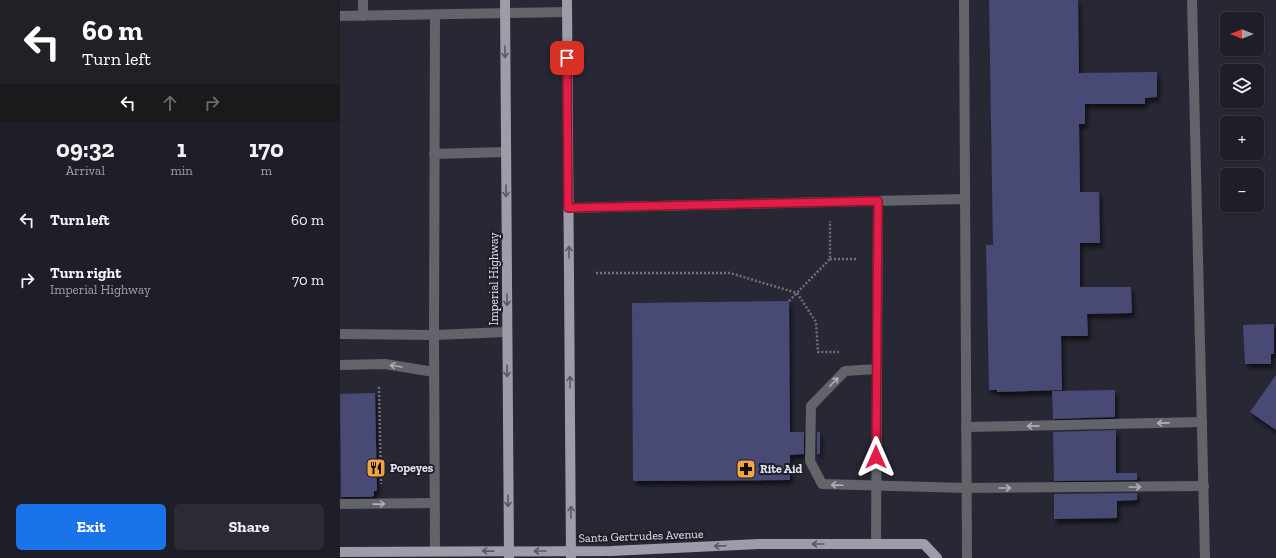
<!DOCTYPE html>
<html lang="en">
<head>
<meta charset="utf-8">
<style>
  :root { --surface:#1d1e27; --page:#2a2b33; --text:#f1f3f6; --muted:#a0a2a7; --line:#3b3c44; --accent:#1a73e8 }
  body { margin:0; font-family:"Zilla Slab",serif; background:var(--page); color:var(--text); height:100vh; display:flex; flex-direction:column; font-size:15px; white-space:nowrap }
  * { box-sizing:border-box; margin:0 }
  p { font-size:13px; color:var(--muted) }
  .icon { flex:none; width:22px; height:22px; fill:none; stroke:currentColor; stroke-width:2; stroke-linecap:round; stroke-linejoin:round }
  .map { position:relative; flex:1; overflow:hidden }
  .sheet { display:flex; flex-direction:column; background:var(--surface); width:340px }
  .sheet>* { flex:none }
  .banner { background:#202124; color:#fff; overflow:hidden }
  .needle { width:26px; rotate:270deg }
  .tools { position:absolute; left:880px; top:12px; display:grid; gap:8px }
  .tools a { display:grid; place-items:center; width:44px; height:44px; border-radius:6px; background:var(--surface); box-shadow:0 1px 3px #0004,0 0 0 1px var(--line); font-size:20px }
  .pin { position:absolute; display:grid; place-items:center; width:34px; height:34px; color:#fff; margin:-17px; border-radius:8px; box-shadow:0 2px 6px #0006 }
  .me { position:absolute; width:44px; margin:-22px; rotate:0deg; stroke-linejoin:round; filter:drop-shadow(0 0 3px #0008) }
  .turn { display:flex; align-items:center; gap:14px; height:84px; padding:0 16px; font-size:18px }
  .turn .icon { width:52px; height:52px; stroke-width:2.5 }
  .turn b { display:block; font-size:28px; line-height:34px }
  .lanes { display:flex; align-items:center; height:38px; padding:0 16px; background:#0003; justify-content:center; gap:20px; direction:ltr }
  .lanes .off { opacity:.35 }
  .eta { display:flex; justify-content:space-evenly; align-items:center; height:68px; text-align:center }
  .eta b { font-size:24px; font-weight:700; line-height:28px }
  .cta { display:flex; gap:8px; margin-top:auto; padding:8px 16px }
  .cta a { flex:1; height:46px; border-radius:6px; background:var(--accent); color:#fff; font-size:16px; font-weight:700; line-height:46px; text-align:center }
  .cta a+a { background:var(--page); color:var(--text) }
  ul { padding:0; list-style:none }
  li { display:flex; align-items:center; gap:12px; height:60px; padding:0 16px }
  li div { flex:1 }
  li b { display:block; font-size:15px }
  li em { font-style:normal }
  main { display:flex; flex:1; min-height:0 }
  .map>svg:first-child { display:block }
  .building { fill:#484a76; filter:url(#shadow) }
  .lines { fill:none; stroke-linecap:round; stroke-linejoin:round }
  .path { stroke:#6e6f79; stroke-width:2.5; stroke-dasharray:2 2; stroke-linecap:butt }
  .minor { stroke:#636469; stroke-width:10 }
  .major { stroke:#9c9da9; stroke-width:10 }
  .oneway { stroke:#575863 }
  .oneway2 { stroke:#afb0b6 }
  .route-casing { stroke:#92132f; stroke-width:10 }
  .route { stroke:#e11d48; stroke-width:7 }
  .labels { text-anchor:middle; stroke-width:4; stroke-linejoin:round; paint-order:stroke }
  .street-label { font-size:12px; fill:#e1e2ea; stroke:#1e1f2a }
  .poi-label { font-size:12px; font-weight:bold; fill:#e1e2ea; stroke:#1e1f2a; text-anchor:start }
</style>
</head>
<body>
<main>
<section class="sheet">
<div class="banner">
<div class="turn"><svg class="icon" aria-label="left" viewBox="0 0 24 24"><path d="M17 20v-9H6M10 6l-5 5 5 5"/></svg><div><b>60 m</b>Turn left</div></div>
<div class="lanes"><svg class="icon" aria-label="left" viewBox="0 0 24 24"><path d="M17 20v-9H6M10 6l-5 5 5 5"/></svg><svg class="icon off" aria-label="ahead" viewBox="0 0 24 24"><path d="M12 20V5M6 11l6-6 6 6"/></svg><svg class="icon off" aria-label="right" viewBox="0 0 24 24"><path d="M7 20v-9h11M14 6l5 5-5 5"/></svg></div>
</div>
<div class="eta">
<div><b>09:32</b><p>Arrival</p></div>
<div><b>1</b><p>min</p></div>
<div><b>170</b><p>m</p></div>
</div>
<ul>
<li><svg class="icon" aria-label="left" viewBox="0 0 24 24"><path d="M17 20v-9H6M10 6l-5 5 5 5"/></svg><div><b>Turn left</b></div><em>60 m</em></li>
<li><svg class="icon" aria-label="right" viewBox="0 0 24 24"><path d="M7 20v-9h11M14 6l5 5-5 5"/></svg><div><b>Turn right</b><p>Imperial Highway</p></div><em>70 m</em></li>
</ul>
<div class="cta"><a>Exit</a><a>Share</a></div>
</section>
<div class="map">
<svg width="936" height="558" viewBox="0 0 936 558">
  <defs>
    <filter id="shadow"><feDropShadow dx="2.5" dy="4.5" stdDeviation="2" flood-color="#0009"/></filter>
  </defs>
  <rect width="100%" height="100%" fill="#272834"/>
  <g class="building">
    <polygon points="649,0 738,0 739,73 817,72 817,97 805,98 805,104 745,104 745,124 739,124 740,192 759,192 760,243 740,243 740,287 791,287 792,313 747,314 748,336 721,336 722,390 657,392 657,390 649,390 646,245 653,245"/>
    <polygon points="449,301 450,432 464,432 464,454 450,455 450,480 293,481 292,303"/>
    <polygon points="934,324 934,354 931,354 931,364 905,364 903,325"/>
    <polygon points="936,375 936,430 910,412"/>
    <polygon points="775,390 775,417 713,419 712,391"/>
    <polygon points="35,393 37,491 34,491 34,496 30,497 1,497 0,394"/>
    <polygon points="776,430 776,473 797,473 797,480 714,481 713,432"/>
    <rect x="477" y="432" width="3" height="22"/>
    <polygon points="797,493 797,500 777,501 777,518 714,519 714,494"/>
  </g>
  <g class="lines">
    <g class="path">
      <polyline points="490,259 518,259"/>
      <polyline points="256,273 390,273 457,293 476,322 478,352 499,352"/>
      <polyline points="449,301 490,259 490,221"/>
      <polyline points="39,387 41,484"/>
    </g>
    <g class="minor">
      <polyline points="23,0 23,16"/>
      <polyline points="624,0 627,558"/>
      <polyline points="852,0 865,558"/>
      <polyline points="95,15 94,335 167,332"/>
      <polyline points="0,16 227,12"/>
      <polyline points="94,154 166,152"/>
      <polyline points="228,208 625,199"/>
      <polyline points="0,334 94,335 95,551"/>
      <polyline points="0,365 45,364 94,372"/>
      <polyline points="537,369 505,371 471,406 470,461 482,484 626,488 864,486"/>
      <polyline points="626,427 862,422"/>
      <polyline points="0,504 94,503"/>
      <polyline points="536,544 538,201"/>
    </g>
    <g class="major">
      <polyline points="165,0 169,558"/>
      <polyline points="227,0 231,558"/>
      <polyline points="0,552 271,551 419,544 584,544 597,558"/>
    </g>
  </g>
  <defs><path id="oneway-shaft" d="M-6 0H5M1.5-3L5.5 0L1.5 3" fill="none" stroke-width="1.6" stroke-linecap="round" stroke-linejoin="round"/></defs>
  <g class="oneway">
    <use href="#oneway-shaft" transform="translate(165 52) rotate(89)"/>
    <use href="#oneway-shaft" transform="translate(166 191) rotate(90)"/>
    <use href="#oneway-shaft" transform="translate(229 252) rotate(-90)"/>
    <use href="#oneway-shaft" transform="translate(167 300) rotate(90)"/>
    <use href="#oneway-shaft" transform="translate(167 371) rotate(90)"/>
    <use href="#oneway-shaft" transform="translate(230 382) rotate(-90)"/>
    <use href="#oneway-shaft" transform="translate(168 501) rotate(90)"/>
    <use href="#oneway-shaft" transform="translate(231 512) rotate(-90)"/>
    <use href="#oneway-shaft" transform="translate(478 544) rotate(180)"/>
    <use href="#oneway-shaft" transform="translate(380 546) rotate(178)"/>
    <use href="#oneway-shaft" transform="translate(148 551) rotate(-179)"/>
    <use href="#oneway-shaft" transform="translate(200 551) rotate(180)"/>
  </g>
  <g class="oneway2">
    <use href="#oneway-shaft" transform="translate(56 366) rotate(-171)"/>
    <use href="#oneway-shaft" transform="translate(494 382) rotate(-46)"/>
    <use href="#oneway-shaft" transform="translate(823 423) rotate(179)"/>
    <use href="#oneway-shaft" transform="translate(693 426) rotate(179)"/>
    <use href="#oneway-shaft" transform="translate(497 485) rotate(-178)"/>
    <use href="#oneway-shaft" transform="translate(795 487)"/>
    <use href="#oneway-shaft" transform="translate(665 488)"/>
    <use href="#oneway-shaft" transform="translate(39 504) rotate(-1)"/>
  </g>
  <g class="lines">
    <g class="route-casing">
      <polyline id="route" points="227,58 228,208 538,201 536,457"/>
    </g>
    <use href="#route" class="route"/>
  </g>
  <defs>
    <g id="restaurant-square" transform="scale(1)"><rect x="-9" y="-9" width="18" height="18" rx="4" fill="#f1a63f" stroke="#1e1f2a"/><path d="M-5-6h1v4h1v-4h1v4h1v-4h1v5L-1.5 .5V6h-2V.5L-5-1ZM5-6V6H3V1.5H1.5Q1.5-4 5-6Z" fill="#111"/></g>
    <g id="pharmacy-square" transform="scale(1)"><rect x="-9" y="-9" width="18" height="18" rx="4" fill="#f1a63f" stroke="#1e1f2a"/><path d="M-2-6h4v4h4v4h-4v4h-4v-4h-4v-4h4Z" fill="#111"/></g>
  </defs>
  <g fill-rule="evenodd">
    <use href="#restaurant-square" x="36" y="468"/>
    <use href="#pharmacy-square" x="406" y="469"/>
  </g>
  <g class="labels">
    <g class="street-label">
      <text transform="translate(154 279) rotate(-90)" y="4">Imperial Highway</text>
      <text transform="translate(301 536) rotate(-2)" y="4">Santa Gertrudes Avenue</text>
    </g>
    <g class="poi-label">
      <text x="50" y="472">Popeyes</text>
      <text x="420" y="473">Rite Aid</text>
    </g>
  </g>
</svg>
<div class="tools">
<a><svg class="needle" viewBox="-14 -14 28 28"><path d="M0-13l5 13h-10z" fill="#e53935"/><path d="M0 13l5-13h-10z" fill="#a0a2a7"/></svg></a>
<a><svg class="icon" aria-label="layers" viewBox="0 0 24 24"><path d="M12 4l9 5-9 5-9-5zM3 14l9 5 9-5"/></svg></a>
<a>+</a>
<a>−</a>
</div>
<div class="pin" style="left:227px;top:58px;background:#d93025"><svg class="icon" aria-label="arrive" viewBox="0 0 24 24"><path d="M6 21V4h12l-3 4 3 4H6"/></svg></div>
<svg class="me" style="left:536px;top:457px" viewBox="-20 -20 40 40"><path d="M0-17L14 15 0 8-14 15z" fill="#e11d48" stroke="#fff" stroke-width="4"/></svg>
</div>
</main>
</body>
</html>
